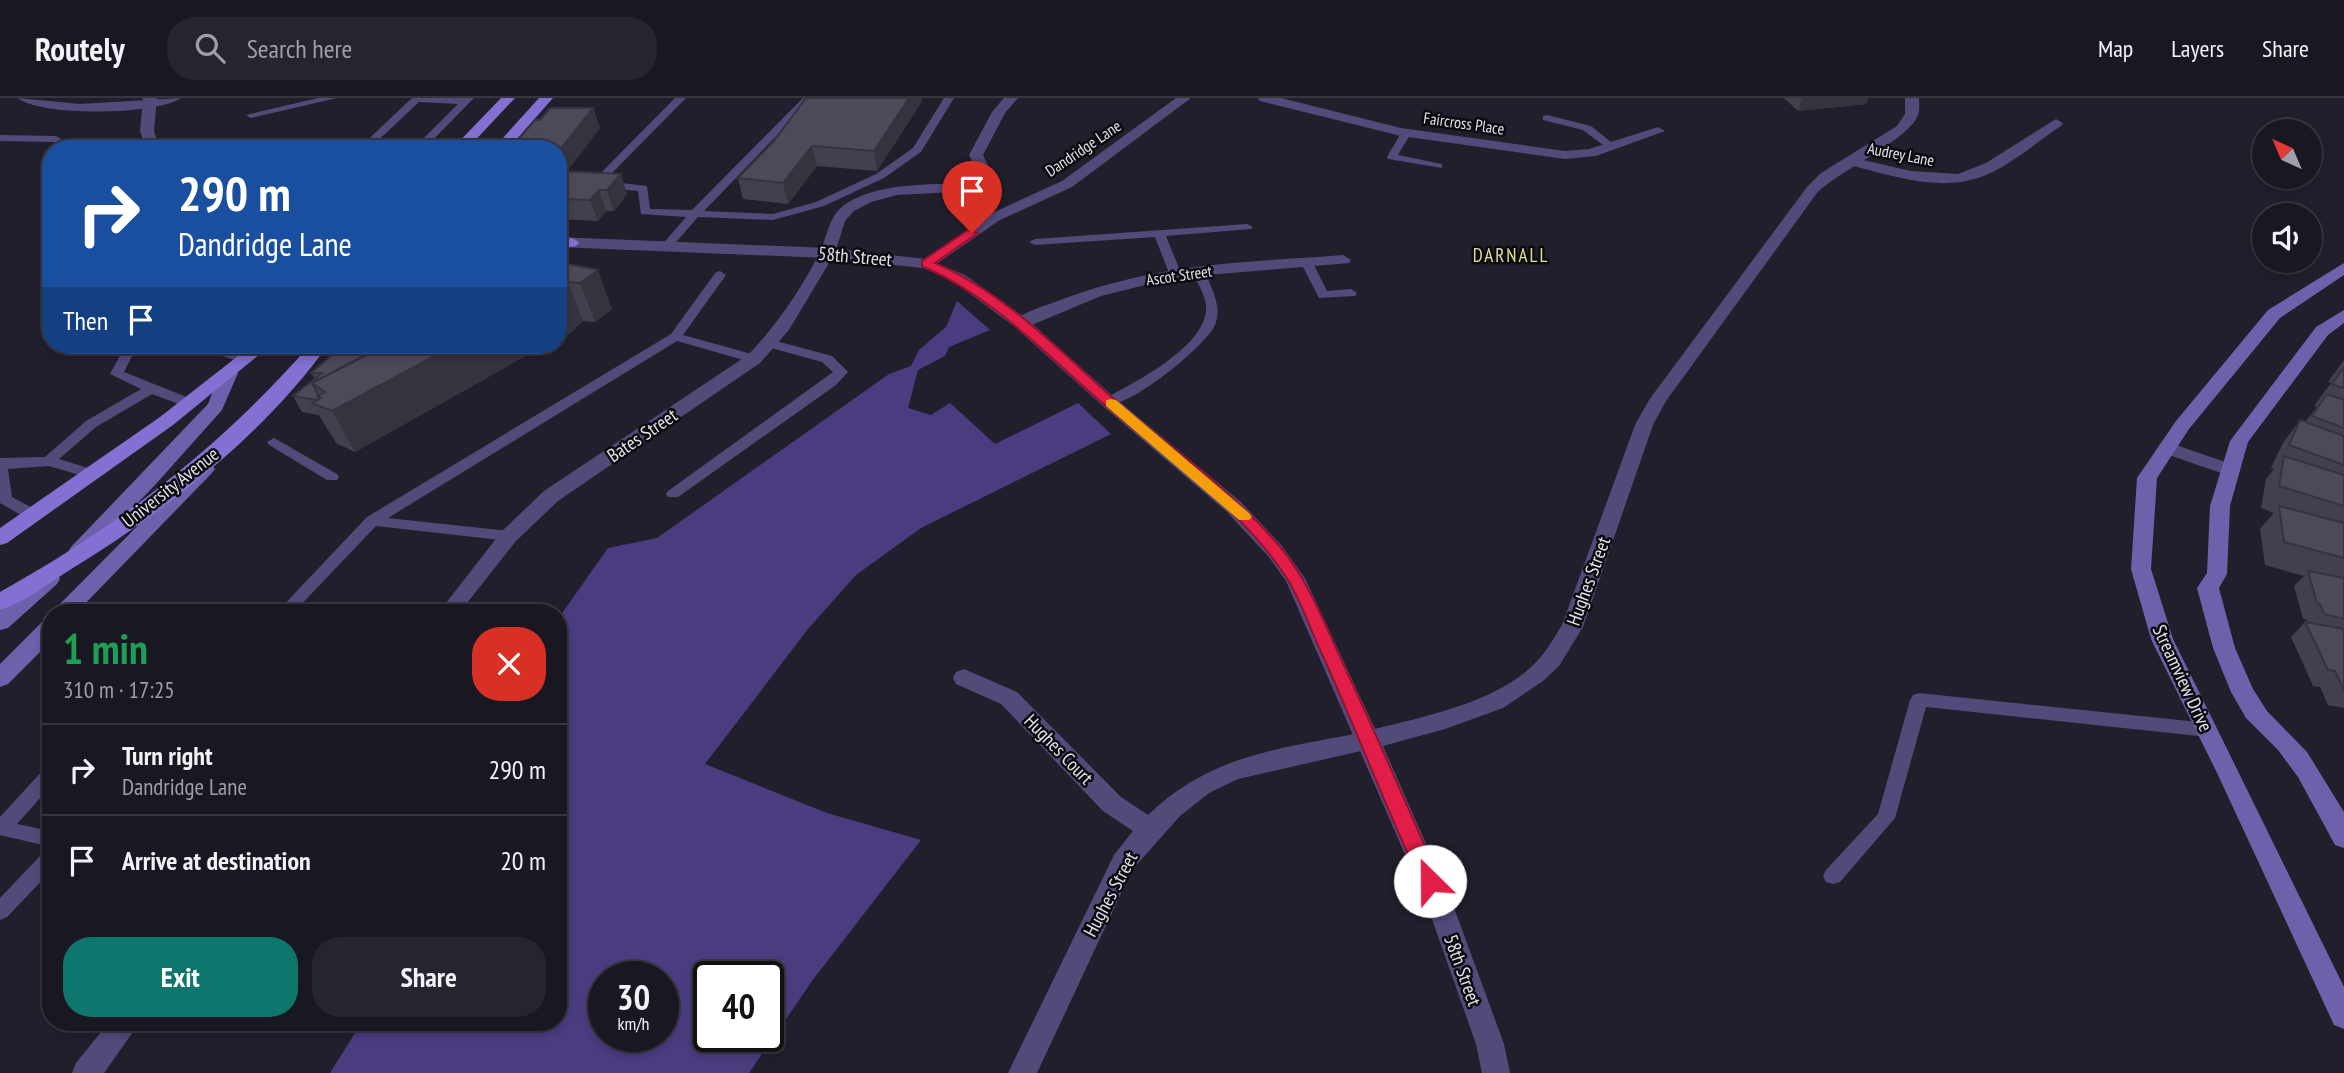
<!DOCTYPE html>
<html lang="en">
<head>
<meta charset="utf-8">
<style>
  :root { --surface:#191721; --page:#26242e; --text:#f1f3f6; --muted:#9f9fa5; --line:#37363f; --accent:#0f766e }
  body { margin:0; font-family:"PT Sans Narrow",sans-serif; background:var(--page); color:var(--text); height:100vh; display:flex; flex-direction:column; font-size:26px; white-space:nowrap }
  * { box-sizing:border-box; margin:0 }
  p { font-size:23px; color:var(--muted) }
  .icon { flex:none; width:38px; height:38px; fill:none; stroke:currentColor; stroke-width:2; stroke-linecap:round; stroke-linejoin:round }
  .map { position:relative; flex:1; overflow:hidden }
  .side { position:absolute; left:42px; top:506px; width:525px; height:427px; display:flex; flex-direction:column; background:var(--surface); border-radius:28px; box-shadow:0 4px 10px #0003,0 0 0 2px var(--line) }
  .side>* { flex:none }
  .banner { position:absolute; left:42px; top:42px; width:525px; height:214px; border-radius:28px; box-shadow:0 4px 10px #0003,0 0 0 2px var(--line); background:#1a4fa0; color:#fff; overflow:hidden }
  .needle { width:46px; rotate:316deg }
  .buttons { position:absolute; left:2252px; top:21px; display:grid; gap:14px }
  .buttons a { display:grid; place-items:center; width:70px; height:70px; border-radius:50%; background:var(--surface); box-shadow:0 4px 10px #0003,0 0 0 2px var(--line); font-size:35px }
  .speed { position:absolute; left:588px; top:863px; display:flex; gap:14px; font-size:35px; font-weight:700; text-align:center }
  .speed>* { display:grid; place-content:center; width:91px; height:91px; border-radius:50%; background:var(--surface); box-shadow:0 4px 10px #0003,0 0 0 2px var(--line); line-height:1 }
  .speed small { font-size:18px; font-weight:400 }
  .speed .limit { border:4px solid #111; border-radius:10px; background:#fff; color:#111 }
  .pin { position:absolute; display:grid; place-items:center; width:60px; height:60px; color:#fff; margin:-72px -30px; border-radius:50% 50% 50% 0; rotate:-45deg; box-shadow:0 0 7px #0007 }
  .pin .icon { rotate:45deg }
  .me { position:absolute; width:77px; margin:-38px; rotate:337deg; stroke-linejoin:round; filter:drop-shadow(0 0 5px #0008) }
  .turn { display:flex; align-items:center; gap:24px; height:147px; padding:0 21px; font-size:32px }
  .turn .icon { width:91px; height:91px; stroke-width:2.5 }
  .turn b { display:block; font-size:49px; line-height:60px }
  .then { display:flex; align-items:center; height:66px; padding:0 21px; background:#0003; gap:14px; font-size:26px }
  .round { display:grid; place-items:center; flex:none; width:74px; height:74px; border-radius:28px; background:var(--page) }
  .head { display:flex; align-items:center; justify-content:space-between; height:119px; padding:0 21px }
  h1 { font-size:42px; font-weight:600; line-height:52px; color:#1e9e55 }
  .primary-button { display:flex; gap:14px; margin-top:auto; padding:14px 21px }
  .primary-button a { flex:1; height:80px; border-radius:28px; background:var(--accent); color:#fff; font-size:28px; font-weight:600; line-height:80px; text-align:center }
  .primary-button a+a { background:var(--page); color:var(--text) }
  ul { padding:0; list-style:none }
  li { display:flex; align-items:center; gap:21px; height:91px; padding:0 21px; border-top:2px solid var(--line) }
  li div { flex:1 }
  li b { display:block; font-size:26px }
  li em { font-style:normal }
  header { display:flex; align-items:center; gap:42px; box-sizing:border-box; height:98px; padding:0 35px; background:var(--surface); border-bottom:2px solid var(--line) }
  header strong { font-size:33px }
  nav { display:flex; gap:38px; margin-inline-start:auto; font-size:24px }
  .search { width:490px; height:63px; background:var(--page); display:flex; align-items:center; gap:18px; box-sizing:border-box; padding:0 24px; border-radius:28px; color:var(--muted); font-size:26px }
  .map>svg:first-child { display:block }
  .green { fill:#4b3c80; fill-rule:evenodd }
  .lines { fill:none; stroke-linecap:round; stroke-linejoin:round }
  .service { fill:#524a79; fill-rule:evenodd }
  .minor { fill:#524a79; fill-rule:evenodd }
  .tertiary { fill:#524a79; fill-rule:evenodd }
  .secondary { fill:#6e60ab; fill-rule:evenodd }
  .primary { fill:#8370d2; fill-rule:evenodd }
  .wall { fill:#41404d }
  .shaded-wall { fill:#35343e }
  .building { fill:#4c4a59; stroke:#35343e; stroke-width:2 }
  .route { fill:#e11d48; stroke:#92132f; stroke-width:2 }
  .slow { fill:#f59e0b }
  .labels { text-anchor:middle; stroke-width:5; stroke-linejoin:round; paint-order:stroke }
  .far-street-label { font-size:16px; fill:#e4e3ec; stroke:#0b0a0f }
  .far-quarter-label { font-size:19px; letter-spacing:2px; fill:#dde092; stroke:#0b0a0f }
  .street-label { font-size:19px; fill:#e4e3ec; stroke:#0b0a0f }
</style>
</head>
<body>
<header>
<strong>Routely</strong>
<div class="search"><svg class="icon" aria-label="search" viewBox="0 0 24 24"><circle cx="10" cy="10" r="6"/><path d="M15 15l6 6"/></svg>Search here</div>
<nav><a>Map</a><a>Layers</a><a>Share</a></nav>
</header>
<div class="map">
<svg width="2344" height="975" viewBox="0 0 2344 975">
  <rect width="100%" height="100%" fill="#211f2c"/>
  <path class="green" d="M 957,203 L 990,232 L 949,249 L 945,258 L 918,272 L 908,310 L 931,317 L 950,305 L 995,346 L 1078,305 L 1111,336 L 921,430 L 856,477 L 808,531 L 705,666 L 827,715 L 921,742 L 812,883 L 749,975 L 330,975 L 362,924 L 558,924 L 558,521 L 608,450 L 657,440 L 889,276 L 911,268 L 919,252 L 946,229 ZM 604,878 L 663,878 L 663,938 L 604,938 ZM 709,878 L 768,878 L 768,938 L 709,938 Z"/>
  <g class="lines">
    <g class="service">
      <polygon points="318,0 337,0 251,20 246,17"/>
      <polygon points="412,0 474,0 424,51 413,51 458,6 419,4 369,51 358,51"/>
      <polygon points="675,0 686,0 604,83 647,88 650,111 692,112 803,0 813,0 704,113 773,116 816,104 876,76 913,50 944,0 954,0 921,54 884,80 824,108 773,122 698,119 671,150 667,151 661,148 686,119 641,116 638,93 595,89 590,86"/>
      <polygon points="1547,17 1591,28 1616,48 1607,50 1583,32 1543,22 1543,18"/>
      <polygon points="1406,32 1411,35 1398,57 1442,66 1442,70 1388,61 1387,59 1402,33"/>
      <polygon points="0,37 56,38 61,41 56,44 0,43"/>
      <polygon points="1247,126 1253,129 1251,131 1166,138 1181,175 1175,179 1169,175 1155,139 1035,147 1029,144 1035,141"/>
      <polygon points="1307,161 1313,165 1327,193 1351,191 1357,195 1355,198 1319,200 1301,165"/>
      <path d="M 1198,169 C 1206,173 1209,183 1212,191 C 1217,203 1220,215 1215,227 C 1205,249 1127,312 1104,307 L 1102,304 L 1104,301 C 1134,285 1201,251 1206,214 C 1208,200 1197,185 1192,173 Z"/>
      <polygon points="720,173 726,177 683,237 759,258 759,264 754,265 677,243 388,420 509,433 514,434 517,438 514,442 509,443 376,428 294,514 277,514 367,419 671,236 716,174"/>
      <polygon points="769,241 832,258 848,274 836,287 678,399 668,399 666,396 668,393 833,274 822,264 764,248 763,245"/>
      <polygon points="196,247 214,247 252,261 251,264 241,264 197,250"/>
      <polygon points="129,248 135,252 124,274 194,302 196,305 194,308 184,308 152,296 96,329 59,361 98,373 100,376 98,379 93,381 49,368 8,371 12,399 38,413 40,417 38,421 28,421 0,405 0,360 45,359 86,323 141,291 110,276 123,252"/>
      <polygon points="274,340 337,376 339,379 337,382 327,382 269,347 267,344"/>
      <polygon points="1919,595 2208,625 2214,627 2217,632 2214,637 2208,639 1926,609 1895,720 1840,784 1833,786 1826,784 1823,778 1826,772 1878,716 1910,602 1913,597"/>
      <polygon points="51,668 51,688 17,726 51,733 51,749 0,737 0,719 45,670"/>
      <polygon points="51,752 51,773 7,819 0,822 0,800 44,754"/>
    </g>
    <g class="minor">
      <path d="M 18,0 L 80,6 L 181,0 C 159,17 40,19 18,0 Z"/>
      <path d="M 1004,0 L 1018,0 L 1005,15 L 983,57 L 991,74 L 988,85 L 971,93 L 897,97 L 871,104 L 854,113 L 845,123 L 835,155 L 789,232 L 760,265 L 558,403 L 516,443 L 460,514 L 439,514 L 502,433 L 544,393 L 748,257 C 776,228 800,193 819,156 C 828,138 828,117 847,105 C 882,84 928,87 968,85 L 976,80 L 977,74 L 969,57 L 992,14 Z"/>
      <polygon points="1176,0 1191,0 1072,89 1000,122 932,169 920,169 918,166 990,116 1062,83"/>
      <polygon points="1258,0 1281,0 1401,30 1565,53 1589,51 1658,29 1665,33 1596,58 1565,61 1401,38 1260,3"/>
      <path d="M 2056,21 L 2063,25 L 2061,28 C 2035,45 2008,70 1978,80 C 1935,94 1887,76 1845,66 L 1843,63 L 1850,59 L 1911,73 L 1958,76 L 1986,65 Z"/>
      <path d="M 1343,157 L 1351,162 L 1349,165 L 1173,180 L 1101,198 L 1027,229 L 1021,230 L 1013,225 C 1022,214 1042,209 1055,204 C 1155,165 1239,165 1343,157 Z"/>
      <path d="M 964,571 L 1017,594 L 1121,699 L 1148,717 C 1213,654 1287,650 1370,633 L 1378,635 L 1382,642 L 1378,649 L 1370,651 L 1238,681 L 1209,695 L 1180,718 L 1132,772 L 1037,975 L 1008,975 L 1114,757 L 1133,733 L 1103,713 L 1001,606 L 956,586 L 953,580 L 956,574 Z"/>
      <polygon points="109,924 140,924 104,975 72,975 76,965"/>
    </g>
    <g class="tertiary">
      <polygon points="143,0 157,0 154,33 160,51 146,51 140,33"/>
      <path d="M 1905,0 L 1919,0 C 1919,5 1920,12 1918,17 C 1909,42 1840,72 1817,95 L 1666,303 L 1653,327 L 1583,529 L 1559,568 L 1543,583 L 1503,610 L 1445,631 L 1383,648 L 1453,807 L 1504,946 L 1510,975 L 1482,975 L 1476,946 L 1427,807 L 1286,483 L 1268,458 L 1227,414 L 1103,308 L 1015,229 L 953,183 L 923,170 L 827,160 L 558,149 L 558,139 L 827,150 L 926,161 L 965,177 L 1027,221 L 1115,300 L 1241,404 L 1282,448 L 1305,480 L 1375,631 C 1430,617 1508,602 1544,555 C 1551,546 1556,536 1562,527 L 1635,327 L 1649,302 L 1807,89 L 1821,75 L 1897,28 L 1905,16 Z"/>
      <polygon points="2167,344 2237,368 2240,372 2237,376 2230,378 2160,354 2158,350 2160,346"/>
    </g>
    <g class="secondary">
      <polygon points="2344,165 2344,177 2280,220 2189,331 2157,380 2151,471 2173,541 2344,889 2344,931 2334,927 2218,677 2151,541 2131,471 2137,380 2176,323 2268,212"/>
      <polygon points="2344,212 2344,225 2328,237 2248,344 2230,408 2227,476 2219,490 2235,550 2253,591 2267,613 2307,654 2344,714 2344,750 2335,747 2298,679 2278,652 2246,620 2231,594 2213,550 2197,490 2207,475 2210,408 2230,343 2316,229"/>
      <polygon points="229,270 238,275 222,312 155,387 85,459 71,459 68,454 71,449 208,306 220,275"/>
      <polygon points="205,365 212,367 215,371 212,375 77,514 55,514 57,509 198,367"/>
      <polygon points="50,474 57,476 60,481 57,486 8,530 0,532 0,512 43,476"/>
      <polygon points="51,521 51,543 8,586 0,589 0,566 43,523"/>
    </g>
    <g class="primary">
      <polygon points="501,0 515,0 467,51 452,51"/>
      <polygon points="539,0 553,0 508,51 493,51"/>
      <polygon points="571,140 576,142 579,145 576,148 558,151 558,141"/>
      <polygon points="252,247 271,247 173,327 7,445 0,447 0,430 160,319"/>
      <path d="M 310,247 L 328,247 C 261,340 162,416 65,475 C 45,488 23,505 0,512 L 0,494 C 120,427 219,350 310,247 Z"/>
    </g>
  </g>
  <g class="wall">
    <polygon points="806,0 922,0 922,3 877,73 817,68 788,106 743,101 738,80 773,44"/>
    <polygon points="1784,0 1868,0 1866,6 1798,13"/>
    <polygon points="593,10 600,30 567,73 558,73 558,51 540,22"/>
    <polygon points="558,73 627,96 614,113 606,113 598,123 558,121"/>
    <polygon points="558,164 612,211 595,224 583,223 568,237 558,235"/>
    <polygon points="344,247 545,247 355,354 336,345 319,317 302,314 293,298 315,281 311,275"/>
    <polygon points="2344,262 2344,610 2328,607 2320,589 2313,588 2291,539 2305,524 2307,524 2306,521 2303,521 2294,488 2304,478 2265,467 2260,431 2274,415 2261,410 2266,381 2274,371 2271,370 2283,345 2300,322 2305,324 2317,309 2314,308 2331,285 2328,284"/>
  </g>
  <g class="shaded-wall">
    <polygon points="909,0 922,0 922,3 877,73 874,53"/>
    <polygon points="1802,0 1868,0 1866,6 1798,13"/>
    <polygon points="593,10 600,30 567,73 559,53"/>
    <polygon points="812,48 817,68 788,106 783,85"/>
    <polygon points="621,76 627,96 614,113 607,92"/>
    <polygon points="599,92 606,113 598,123 590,102"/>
    <polygon points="598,172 612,211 595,224 580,185"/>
    <polygon points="568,184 583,223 568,237 558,212 558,192"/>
    <polygon points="455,247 545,247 355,354 332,313"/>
  </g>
  <g class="building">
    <polygon points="806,0 909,0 874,53 812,48 783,85 738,80 773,44"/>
    <polygon points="550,10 593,10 559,53 558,53 558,51 510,51 535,22 540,22"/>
    <polygon points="558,73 621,76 607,92 599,92 590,102 558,101"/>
    <polygon points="558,164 598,172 580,185 568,184 558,192"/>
    <polygon points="344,247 381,247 373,253 312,285 319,298 318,298 319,300 317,302 293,298 322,275 311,275"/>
    <polygon points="386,247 455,247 332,313 312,305 321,300 318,298 325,294 312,285"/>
    <polygon points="2344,269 2344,290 2332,286"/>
    <polygon points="2327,296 2344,302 2344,330 2312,318"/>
    <polygon points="2300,322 2344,338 2344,367 2289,347"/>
    <polygon points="2284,358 2344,377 2344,408 2279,388"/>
    <polygon points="2279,408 2344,425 2344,460 2284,444"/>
    <polygon points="2308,473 2344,480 2344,521 2324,516 2320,506 2317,505"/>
    <polygon points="2305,524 2344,531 2344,592 2335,573 2328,572"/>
  </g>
  <path class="route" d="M 968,132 L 978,135 L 935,165 C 1001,193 1054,247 1107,295 C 1165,346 1231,390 1281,450 C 1308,482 1323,523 1341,561 C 1375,634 1408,709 1440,783 L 1437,789 L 1430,792 L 1423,789 C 1387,713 1357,633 1322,556 C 1310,531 1301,502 1286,479 C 1241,410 1168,362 1106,308 C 1047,258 994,199 922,168 L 922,163 Z"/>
  <polygon class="slow" points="1111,301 1116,302 1249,415 1252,419 1249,422 1239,422 1106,308 1106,302"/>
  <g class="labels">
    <g class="far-street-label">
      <text transform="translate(1464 25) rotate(8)" y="6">Faircross Place</text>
      <text transform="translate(1083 50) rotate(-34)" y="6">Dandridge Lane</text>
      <text transform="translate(1901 56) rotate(11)" y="6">Audrey Lane</text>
      <text transform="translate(1179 177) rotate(-8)" y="6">Ascot Street</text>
    </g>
    <g class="far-quarter-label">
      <text x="1511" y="164">DARNALL</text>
    </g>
    <g class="street-label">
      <text transform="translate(855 158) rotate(5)" y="7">58th Street</text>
      <text transform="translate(642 337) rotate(-34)" y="7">Bates Street</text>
      <text transform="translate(170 389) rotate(-38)" y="7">University Avenue</text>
      <text transform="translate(1588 483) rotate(-70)" y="7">Hughes Street</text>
      <text transform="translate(2183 580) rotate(65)" y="7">Streamview Drive</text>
      <text transform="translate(1059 651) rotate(46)" y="7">Hughes Court</text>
      <text transform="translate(1110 796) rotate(-62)" y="7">Hughes Street</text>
      <text transform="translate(1463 872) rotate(70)" y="7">58th Street</text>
    </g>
  </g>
</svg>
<div class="buttons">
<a><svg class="needle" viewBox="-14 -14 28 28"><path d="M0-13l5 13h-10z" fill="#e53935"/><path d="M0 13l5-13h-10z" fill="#9f9fa5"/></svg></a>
<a><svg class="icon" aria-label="sound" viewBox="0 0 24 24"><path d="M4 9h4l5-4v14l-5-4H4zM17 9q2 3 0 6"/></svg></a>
</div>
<div class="speed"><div>30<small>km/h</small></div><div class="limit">40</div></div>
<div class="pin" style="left:972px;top:135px;background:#d93025"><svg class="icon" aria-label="arrive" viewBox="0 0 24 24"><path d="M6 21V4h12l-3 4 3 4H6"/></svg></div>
<svg class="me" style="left:1430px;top:783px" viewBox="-20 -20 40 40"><circle r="19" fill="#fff"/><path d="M0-13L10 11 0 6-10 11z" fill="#e11d48"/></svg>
<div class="banner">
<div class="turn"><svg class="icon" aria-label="right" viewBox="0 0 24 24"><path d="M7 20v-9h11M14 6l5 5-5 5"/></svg><div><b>290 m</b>Dandridge Lane</div></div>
<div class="then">Then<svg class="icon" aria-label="arrive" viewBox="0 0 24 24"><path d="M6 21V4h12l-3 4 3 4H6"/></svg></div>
</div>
<section class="side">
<div class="head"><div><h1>1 min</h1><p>310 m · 17:25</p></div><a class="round" style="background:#d93025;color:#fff"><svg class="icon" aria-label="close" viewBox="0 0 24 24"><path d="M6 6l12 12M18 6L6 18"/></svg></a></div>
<ul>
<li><svg class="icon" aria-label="right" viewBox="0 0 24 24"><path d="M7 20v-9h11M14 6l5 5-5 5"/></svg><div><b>Turn right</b><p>Dandridge Lane</p></div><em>290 m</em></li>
<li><svg class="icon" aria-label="arrive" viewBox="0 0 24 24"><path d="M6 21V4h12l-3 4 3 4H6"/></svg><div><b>Arrive at destination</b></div><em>20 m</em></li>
</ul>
<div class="primary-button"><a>Exit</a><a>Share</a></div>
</section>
</div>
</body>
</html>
